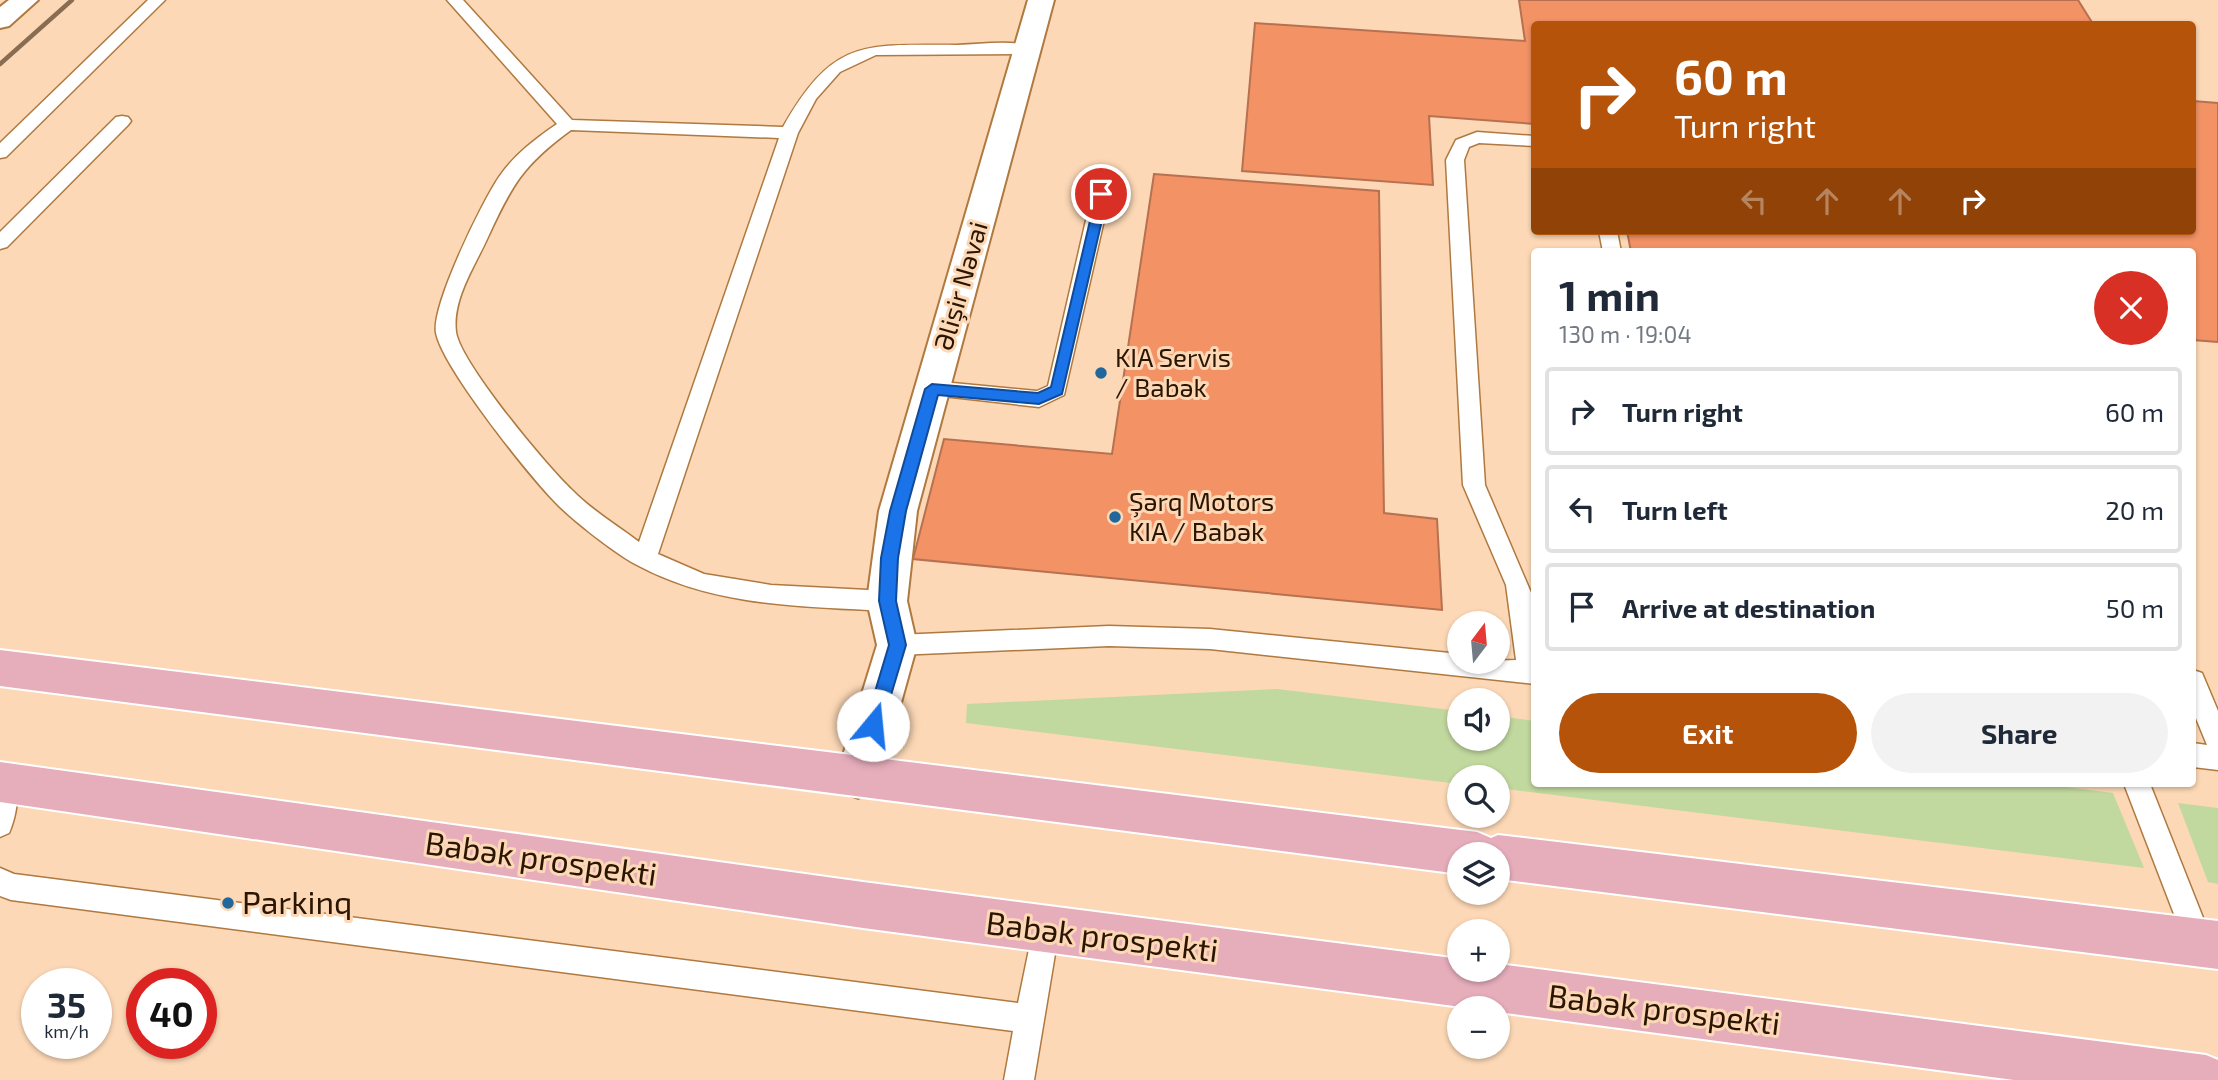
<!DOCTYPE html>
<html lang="en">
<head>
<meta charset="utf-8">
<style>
  :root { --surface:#fff; --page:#f2f2f3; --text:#1f2937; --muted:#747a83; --line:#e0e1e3; --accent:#b45309 }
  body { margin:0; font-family:"Exo 2",sans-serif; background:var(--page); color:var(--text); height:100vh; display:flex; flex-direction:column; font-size:26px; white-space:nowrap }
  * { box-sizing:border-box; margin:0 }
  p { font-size:23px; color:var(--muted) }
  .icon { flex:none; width:38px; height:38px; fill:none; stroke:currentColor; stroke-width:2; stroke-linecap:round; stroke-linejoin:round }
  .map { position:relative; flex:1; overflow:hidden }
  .details { position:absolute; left:1531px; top:248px; width:665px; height:539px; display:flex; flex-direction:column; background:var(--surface); border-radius:7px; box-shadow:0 2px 5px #0004 }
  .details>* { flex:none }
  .banner { position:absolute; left:1531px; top:21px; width:665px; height:214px; border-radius:7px; box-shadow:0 2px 5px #0004; background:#b45309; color:#fff; overflow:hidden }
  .needle { width:46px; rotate:16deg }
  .controls { position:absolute; left:1447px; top:611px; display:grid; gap:14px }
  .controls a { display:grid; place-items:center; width:63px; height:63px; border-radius:50%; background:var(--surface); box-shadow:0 2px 5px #0004; font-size:35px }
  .speed { position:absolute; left:21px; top:968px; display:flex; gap:14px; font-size:35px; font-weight:700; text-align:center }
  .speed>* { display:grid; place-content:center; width:91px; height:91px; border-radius:50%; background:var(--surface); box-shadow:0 2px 5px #0004; line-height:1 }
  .speed small { font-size:18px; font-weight:400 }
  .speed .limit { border:10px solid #d22; background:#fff; color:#111 }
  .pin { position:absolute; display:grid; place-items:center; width:60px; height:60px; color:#fff; margin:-30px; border:4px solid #fff; border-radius:50%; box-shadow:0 2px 7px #0007 }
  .me { position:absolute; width:77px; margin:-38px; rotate:17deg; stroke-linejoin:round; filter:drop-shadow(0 0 5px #0008) }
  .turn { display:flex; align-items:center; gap:24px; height:147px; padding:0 28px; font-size:32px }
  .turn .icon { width:91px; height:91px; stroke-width:2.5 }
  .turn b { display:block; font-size:49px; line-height:60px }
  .lanes { display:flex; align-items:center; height:66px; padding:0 28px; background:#0003; justify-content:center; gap:35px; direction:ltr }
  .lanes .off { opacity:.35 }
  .round { display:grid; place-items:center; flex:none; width:74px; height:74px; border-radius:37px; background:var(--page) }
  .headline { display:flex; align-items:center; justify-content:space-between; height:119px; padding:0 28px }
  h1 { font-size:42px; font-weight:700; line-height:52px }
  .primary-button { display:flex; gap:14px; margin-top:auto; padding:14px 28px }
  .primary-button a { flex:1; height:80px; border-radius:42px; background:var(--accent); color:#fff; font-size:28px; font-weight:700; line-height:80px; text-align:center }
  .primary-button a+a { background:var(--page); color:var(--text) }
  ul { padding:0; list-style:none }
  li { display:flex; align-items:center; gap:21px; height:88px; margin:0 14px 10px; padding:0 14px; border:4px solid var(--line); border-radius:7px }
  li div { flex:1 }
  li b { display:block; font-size:26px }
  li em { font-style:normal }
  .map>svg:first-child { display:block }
  .green { fill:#c1d89e }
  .building { fill:#f29265; stroke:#b77150; stroke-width:2 }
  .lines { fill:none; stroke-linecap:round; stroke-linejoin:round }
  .lane-casing { stroke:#af793f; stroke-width:3 }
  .street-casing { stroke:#af793f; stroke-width:4 }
  .secondary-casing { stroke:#af793f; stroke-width:4 }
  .primary-casing { stroke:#fff; stroke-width:4 }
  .lane { fill:#fff; fill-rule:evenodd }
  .street { fill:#fff; fill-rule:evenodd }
  .secondary { fill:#fff; fill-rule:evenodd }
  .primary { fill:#e6adbb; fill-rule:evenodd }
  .rail { stroke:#896d52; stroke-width:4.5 }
  .route { fill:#1a73e8; stroke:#114b97; stroke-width:2 }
  .poi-dot { fill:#21679c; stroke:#fcd8b6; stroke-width:2.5 }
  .labels { text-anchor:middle; stroke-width:6; stroke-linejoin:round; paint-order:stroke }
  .street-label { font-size:26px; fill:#2a1500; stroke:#fcd8b6 }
  .poi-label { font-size:26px; fill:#2a1500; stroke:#fcd8b6; text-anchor:start }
  .near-street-label { font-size:32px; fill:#2a1500; stroke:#fcd8b6 }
  .near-poi-label { font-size:32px; fill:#2a1500; stroke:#fcd8b6; text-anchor:start }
</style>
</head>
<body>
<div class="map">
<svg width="2218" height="1080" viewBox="0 0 2218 1080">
  <rect width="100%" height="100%" fill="#fcd8b6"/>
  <g class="green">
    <polygon points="1277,689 1459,711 1460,738 1498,738 1498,716 1535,721 1535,784 2043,784 2113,793 2144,868 1498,788 1498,777 1460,777 1459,784 966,723 967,704"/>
    <polygon points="2178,803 2218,808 2218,884 2208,882"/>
  </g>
  <g class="building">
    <polygon points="1519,0 2078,0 2093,24 1535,24 1535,124 1429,116 1433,185 1242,171 1255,23 1525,41"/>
    <polygon points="2193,101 2218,103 2218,342 2193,340 2193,252 1631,252 1627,231 2193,231"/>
    <polygon points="1154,174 1379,191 1384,513 1437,519 1442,610 913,559 944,439 1112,454"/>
  </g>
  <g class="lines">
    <g class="lane-casing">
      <g id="lane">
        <polygon points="148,0 165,0 6,157 0,158 0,143"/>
        <path d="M 447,0 L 463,0 L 572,120 L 783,127 C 834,38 863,45 957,45 C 981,44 1010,40 1033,46 L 1035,49 L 1027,54 L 876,55 L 840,72 L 816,99 L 798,133 L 658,554 L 704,574 L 771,585 L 887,591 L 895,594 L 899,601 L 895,608 L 887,611 C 802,606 716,607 639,566 C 618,556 571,519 555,502 C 528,474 443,368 436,333 C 431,306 482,202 499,177 C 514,155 535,139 557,124 ZM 571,130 L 779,138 L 639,542 C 617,525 591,510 572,490 C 547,467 460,362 456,332 C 452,299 475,266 488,237 C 512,185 523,165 571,130 Z"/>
        <polygon points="122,116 128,117 131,121 128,125 7,247 0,249 0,232 116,117"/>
        <polygon points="1477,132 1535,136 1535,146 1479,143 1469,147 1464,160 1485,485 1532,595 1535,684 1210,649 1109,646 897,655 888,652 885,645 888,638 897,635 1109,626 1210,629 1460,654 1460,662 1516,660 1506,585 1463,485 1446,160 1456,140"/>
        <polygon points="1101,188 1110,194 1064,395 1039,407 925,394 922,389 925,384 932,381 1037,391 1048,386 1092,194"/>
        <polygon points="1599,231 1617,231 1621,252 1603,252"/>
        <polygon points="2193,670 2202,673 2218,711 2218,770 2193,767 2193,743 2207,745 2193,711"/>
        <path d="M 5,771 L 14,774 C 21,790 16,817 9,833 L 0,837 L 0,773 Z"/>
        <polygon points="2124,784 2150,784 2213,943 2209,953 2199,957 2189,953"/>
        <polygon points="0,868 14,874 1018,1003 1035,920 1045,916 1055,920 1059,930 1034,1080 1004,1080 1013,1031 11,900 0,896"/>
      </g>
    </g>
    <g class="street-casing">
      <polygon id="street" points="9,0 38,0 9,26 0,28 0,7"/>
    </g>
    <g class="secondary-casing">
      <polygon id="secondary" points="1028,0 1054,0 917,511 907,601 917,645 880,778 874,792 858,798 842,792 836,778 877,645 867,601 879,511"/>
    </g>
    <g class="primary-casing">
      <g id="primary">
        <polygon points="0,650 1477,832 1491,838 1498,835 2218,921 2218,969 1498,879 1498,854 1460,854 1460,874 0,686"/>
        <polygon points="0,762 863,882 1460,959 1460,970 1498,970 1498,964 2206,1055 2218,1060 2218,1080 2014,1080 1498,1012 1498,1008 1469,1008 863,928 0,802"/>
      </g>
    </g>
    <use href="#lane" class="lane"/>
    <use href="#street" class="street"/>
    <use href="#secondary" class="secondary"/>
    <use href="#primary" class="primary"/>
    <polyline class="rail" points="0,64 72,0"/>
  </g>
  <polygon class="route" points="1097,191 1108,194 1062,394 1039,404 938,395 906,511 898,558 896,601 906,645 882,725 873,733 867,730 865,725 889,645 879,601 881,558 890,511 925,389 932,384 1038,393 1051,387"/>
  <g class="poi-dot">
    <circle cx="1101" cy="373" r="7"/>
    <circle cx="1115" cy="517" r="7"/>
    <circle cx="228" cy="903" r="7"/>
  </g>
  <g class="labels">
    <g class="street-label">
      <text transform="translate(961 286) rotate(-74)" y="9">Əlişir Nəvai</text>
    </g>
    <g class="poi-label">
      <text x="1115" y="367">KIA Servis<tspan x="1115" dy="30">/ Babək</tspan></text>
      <text x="1129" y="511">Şərq Motors<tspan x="1129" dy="30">KIA / Babək</tspan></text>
    </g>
    <g class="near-street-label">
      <text transform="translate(541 859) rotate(8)" y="11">Babək prospekti</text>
      <text transform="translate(1102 937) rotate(7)" y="11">Babək prospekti</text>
      <text transform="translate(1664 1010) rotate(7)" y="11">Babək prospekti</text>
    </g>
    <g class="near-poi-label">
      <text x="242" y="914">Parkinq</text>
    </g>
  </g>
</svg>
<div class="controls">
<a><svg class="needle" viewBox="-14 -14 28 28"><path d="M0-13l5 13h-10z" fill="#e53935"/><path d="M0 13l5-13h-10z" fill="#747a83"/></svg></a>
<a><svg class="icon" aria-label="sound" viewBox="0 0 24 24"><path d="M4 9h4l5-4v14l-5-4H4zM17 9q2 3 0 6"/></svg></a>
<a><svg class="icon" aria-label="search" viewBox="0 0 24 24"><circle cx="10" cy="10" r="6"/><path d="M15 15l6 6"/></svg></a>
<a><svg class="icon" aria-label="layers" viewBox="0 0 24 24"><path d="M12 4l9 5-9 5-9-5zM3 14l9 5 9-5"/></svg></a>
<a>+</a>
<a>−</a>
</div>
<div class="speed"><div>35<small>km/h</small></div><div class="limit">40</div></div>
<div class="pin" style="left:1101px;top:194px;background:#d93025"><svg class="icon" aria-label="arrive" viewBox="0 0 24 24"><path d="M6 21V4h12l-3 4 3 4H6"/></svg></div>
<svg class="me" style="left:873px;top:725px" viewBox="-20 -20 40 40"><circle r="19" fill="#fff"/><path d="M0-13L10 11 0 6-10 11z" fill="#1a73e8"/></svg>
<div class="banner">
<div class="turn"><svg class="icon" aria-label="right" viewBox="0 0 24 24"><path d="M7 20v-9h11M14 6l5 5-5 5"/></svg><div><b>60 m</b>Turn right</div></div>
<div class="lanes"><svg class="icon off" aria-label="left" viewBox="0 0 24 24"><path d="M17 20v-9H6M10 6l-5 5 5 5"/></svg><svg class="icon off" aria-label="ahead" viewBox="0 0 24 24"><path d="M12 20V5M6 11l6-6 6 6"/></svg><svg class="icon off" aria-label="ahead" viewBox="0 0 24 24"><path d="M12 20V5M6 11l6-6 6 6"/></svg><svg class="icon" aria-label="right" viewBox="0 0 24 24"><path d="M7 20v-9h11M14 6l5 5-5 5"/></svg></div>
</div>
<section class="details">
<div class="headline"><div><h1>1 min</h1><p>130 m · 19:04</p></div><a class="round" style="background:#d93025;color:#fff"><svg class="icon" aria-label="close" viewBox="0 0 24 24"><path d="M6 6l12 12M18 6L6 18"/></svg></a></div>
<ul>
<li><svg class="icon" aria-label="right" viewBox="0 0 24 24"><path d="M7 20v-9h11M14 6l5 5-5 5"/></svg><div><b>Turn right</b></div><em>60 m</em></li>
<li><svg class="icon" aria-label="left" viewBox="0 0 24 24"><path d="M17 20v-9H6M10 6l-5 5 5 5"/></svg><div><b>Turn left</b></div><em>20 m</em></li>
<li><svg class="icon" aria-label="arrive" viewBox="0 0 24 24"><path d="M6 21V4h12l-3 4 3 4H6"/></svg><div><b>Arrive at destination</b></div><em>50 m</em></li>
</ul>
<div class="primary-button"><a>Exit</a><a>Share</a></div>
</section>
</div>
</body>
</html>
